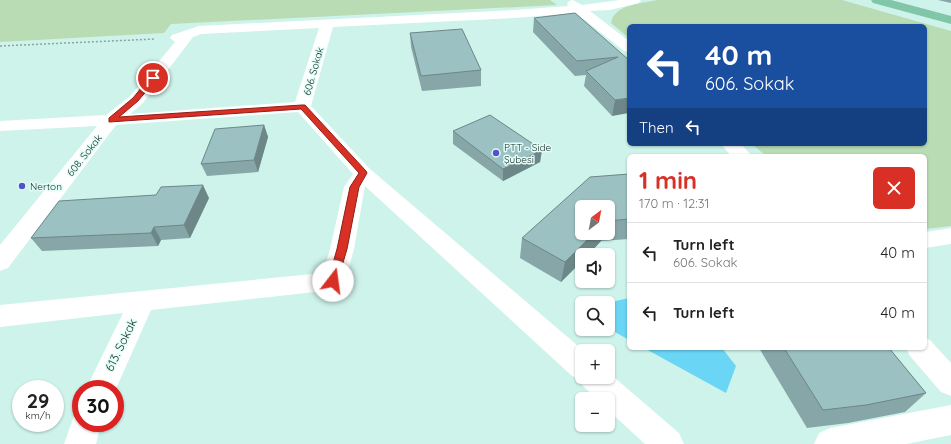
<!DOCTYPE html>
<html lang="en">
<head>
<meta charset="utf-8">
<style>
  :root { --surface:#fff; --page:#f6f6f6; --text:#222; --muted:#767676; --line:#e0e0e0; --accent:#d93025 }
  body { margin:0; font-family:Quicksand,sans-serif; background:var(--page); color:var(--text); height:100vh; display:flex; flex-direction:column; font-size:15px; white-space:nowrap }
  * { box-sizing:border-box; margin:0 }
  p { font-size:13px; color:var(--muted) }
  .icon { flex:none; width:22px; height:22px; fill:none; stroke:currentColor; stroke-width:2; stroke-linecap:round; stroke-linejoin:round }
  .map { position:relative; flex:1; overflow:hidden }
  .panel { position:absolute; left:627px; top:154px; width:300px; height:196px; display:flex; flex-direction:column; background:var(--surface); border-radius:6px; box-shadow:0 1px 3px #0004 }
  .panel>* { flex:none }
  .guide { position:absolute; left:627px; top:24px; width:300px; height:122px; border-radius:6px; box-shadow:0 1px 3px #0004; background:#1a4fa0; color:#fff; overflow:hidden }
  .needle { width:26px; rotate:32deg }
  .tools { position:absolute; left:575px; top:200px; display:grid; gap:8px }
  .tools a { display:grid; place-items:center; width:40px; height:40px; border-radius:6px; background:var(--surface); box-shadow:0 1px 3px #0004; font-size:20px }
  .speed { position:absolute; left:12px; top:380px; display:flex; gap:8px; font-size:20px; font-weight:700; text-align:center }
  .speed>* { display:grid; place-content:center; width:52px; height:52px; border-radius:50%; background:var(--surface); box-shadow:0 1px 3px #0004; line-height:1 }
  .speed small { font-size:10px; font-weight:400 }
  .speed .limit { border:6px solid #d22; background:#fff; color:#111 }
  .pin { position:absolute; display:grid; place-items:center; width:34px; height:34px; color:#fff; margin:-17px; border:2px solid #fff; border-radius:50%; box-shadow:0 1px 4px #0007 }
  .me { position:absolute; width:44px; margin:-22px; rotate:15deg; stroke-linejoin:round; filter:drop-shadow(0 0 3px #0008) }
  .turn { display:flex; align-items:center; gap:14px; height:84px; padding:0 12px; font-size:18px }
  .turn .icon { width:52px; height:52px; stroke-width:2.5 }
  .turn b { display:block; font-size:28px; line-height:34px }
  .then { display:flex; align-items:center; height:38px; padding:0 12px; background:#0003; gap:8px; font-size:15px }
  .round { display:grid; place-items:center; flex:none; width:42px; height:42px; border-radius:6px; background:var(--page) }
  .summary { display:flex; align-items:center; justify-content:space-between; height:68px; padding:0 12px }
  h1 { font-size:24px; font-weight:700; line-height:30px; color:var(--accent) }
  ul { padding:0; list-style:none }
  li { display:flex; align-items:center; gap:12px; height:60px; padding:0 12px; border-top:1px solid var(--line) }
  li div { flex:1 }
  li b { display:block; font-size:15px }
  li em { font-style:normal }
  .map>svg:first-child { display:block }
  .green { fill:#b9dcb4 }
  .water { fill:#6ad5f4 }
  .lines { fill:none; stroke-linecap:round; stroke-linejoin:round }
  .path { stroke:#89a59e; stroke-width:1.5; stroke-dasharray:2 2; stroke-linecap:butt }
  .minor { fill:#fff; fill-rule:evenodd }
  .major { fill:#82c6a9; fill-rule:evenodd }
  .wall { fill:#86a6a7; fill-rule:evenodd }
  .shaded-wall { fill:#6d8788 }
  .building { fill:#9cc1c2; stroke:#6d8788 }
  .route { fill:#d93025; stroke:#8d1f18 }
  .poi-dot { fill:#5354cb; stroke:#e1fef7; stroke-width:1.5 }
  .labels { text-anchor:middle; stroke-width:3; stroke-linejoin:round; paint-order:stroke }
  .street-label { font-size:10px; fill:#1b2926; stroke:#e1fef7 }
  .poi-label { font-size:10px; fill:#1b2926; stroke:#e1fef7; text-anchor:start }
  .near-street-label { font-size:12px; fill:#1b2926; stroke:#e1fef7 }
</style>
</head>
<body>
<div class="map">
<svg width="951" height="444" viewBox="0 0 951 444">
  <rect width="100%" height="100%" fill="#cef3ea"/>
  <g class="green">
    <polygon points="0,0 550,0 557,5 171,24 164,33 0,42"/>
    <path d="M 657,0 L 842,0 L 951,31 L 951,226 L 925,229 L 925,156 L 766,156 L 752,144 L 925,144 L 925,26 L 629,26 L 629,38 L 611,23 C 614,4 641,4 657,0 Z"/>
  </g>
  <g class="water">
    <polygon points="629,298 629,340 608,328 608,305 611,302"/>
    <polygon points="644,348 722,348 736,366 726,393"/>
  </g>
  <g class="lines">
    <polyline class="path" points="0,46 155,39"/>
    <g class="minor">
      <path d="M 573,0 L 582,5 L 620,0 L 641,0 L 639,3 L 610,10 L 590,11 L 629,41 L 629,52 L 624,51 L 576,13 L 514,18 L 333,27 L 311,106 L 370,169 L 584,351 L 582,351 L 582,377 L 608,377 L 608,372 L 679,433 L 684,444 L 645,444 L 608,410 L 608,399 L 597,399 L 583,386 L 579,379 L 572,376 L 365,186 L 354,249 L 345,281 L 342,288 L 333,290 L 151,310 L 115,391 L 115,389 L 86,389 L 123,313 L 0,327 L 0,305 L 323,273 L 330,249 L 344,187 L 353,174 L 298,112 L 116,125 L 8,268 L 0,271 L 0,245 L 97,126 L 0,131 L 0,121 L 106,115 L 130,96 L 175,42 L 170,38 L 172,35 L 199,26 L 514,10 L 568,6 L 567,4 L 569,1 ZM 319,28 L 295,102 L 130,114 L 142,104 L 193,37 L 201,34 Z"/>
      <polygon points="721,144 741,144 752,156 731,156"/>
      <polygon points="951,228 951,244 925,248 925,232"/>
      <polygon points="925,338 930,340 951,363 951,396 941,392 910,356 906,348 925,348"/>
      <polygon points="951,405 951,435 906,444 814,444 819,433 830,428"/>
      <polygon points="81,410 81,423 101,423 96,444 64,444 75,413"/>
    </g>
    <polygon class="major" points="871,0 891,0 951,16 951,24 873,3"/>
  </g>
  <g class="wall">
    <polygon points="938,0 951,0 951,3"/>
    <polygon points="534,18 629,60 612,116 584,86 586,75 575,76 533,32"/>
    <polygon points="410,33 481,70 481,86 422,91 411,47"/>
    <polygon points="264,125 268,137 258,172 207,176 201,164"/>
    <polygon points="453,131 542,150 540,162 503,181 453,144"/>
    <path d="M 629,174 L 629,239 L 601,241 L 588,255 L 582,255 L 582,261 L 561,282 L 520,258 L 522,238 ZM 608,207 L 608,233 L 582,233 Z"/>
    <polygon points="156,195 209,198 190,238 161,240 158,246 42,251 31,238"/>
    <polygon points="759,348 889,348 926,393 905,412 848,423 807,428"/>
  </g>
  <g class="shaded-wall">
    <polygon points="629,98 629,113 612,116 615,100"/>
    <polygon points="264,125 268,137 258,172 254,160"/>
    <polygon points="542,150 540,162 503,181 503,169"/>
    <polygon points="203,185 209,198 190,238 184,225"/>
    <polygon points="154,227 161,240 158,246 151,233"/>
    <polygon points="594,233 603,233 601,241 588,255 582,255 582,261 561,282 565,262"/>
  </g>
  <g class="building">
    <polygon points="575,13 629,60 629,98 615,100 586,71 618,57 577,61 534,18"/>
    <polygon points="462,29 481,70 421,76 410,33"/>
    <polygon points="490,115 542,150 503,169 453,131"/>
    <polygon points="264,125 254,160 201,164 215,129"/>
    <polygon points="629,174 629,219 608,221 608,207 582,207 582,233 594,233 565,262 522,238 590,177"/>
    <polygon points="203,185 184,225 154,227 151,233 31,238 59,201 156,195 161,187"/>
    <polygon points="784,348 889,348 926,393 866,405 823,410"/>
  </g>
  <polygon class="route" points="151,76 157,78 138,101 119,117 302,105 305,105 366,171 367,173 359,187 347,249 337,283 330,283 328,281 337,249 350,187 359,173 301,109 109,122 109,118 133,98"/>
  <g class="poi-dot">
    <circle cx="496" cy="153" r="4"/>
    <circle cx="22" cy="186" r="4"/>
  </g>
  <g class="labels">
    <g class="street-label">
      <text transform="translate(313 71) rotate(-74)" y="4">606. Sokak</text>
      <text transform="translate(84 155) rotate(-52)" y="4">608. Sokak</text>
    </g>
    <g class="poi-label">
      <text x="504" y="151">PTT - Side<tspan x="504" dy="12">Şubesi</tspan></text>
      <text x="30" y="190">Nerton</text>
    </g>
    <g class="near-street-label">
      <text transform="translate(121 345) rotate(-64)" y="4">613. Sokak</text>
    </g>
  </g>
</svg>
<div class="tools">
<a><svg class="needle" viewBox="-14 -14 28 28"><path d="M0-13l5 13h-10z" fill="#e53935"/><path d="M0 13l5-13h-10z" fill="#767676"/></svg></a>
<a><svg class="icon" aria-label="sound" viewBox="0 0 24 24"><path d="M4 9h4l5-4v14l-5-4H4zM17 9q2 3 0 6"/></svg></a>
<a><svg class="icon" aria-label="search" viewBox="0 0 24 24"><circle cx="10" cy="10" r="6"/><path d="M15 15l6 6"/></svg></a>
<a>+</a>
<a>−</a>
</div>
<div class="speed"><div>29<small>km/h</small></div><div class="limit">30</div></div>
<div class="pin" style="left:153px;top:78px;background:#d93025"><svg class="icon" aria-label="arrive" viewBox="0 0 24 24"><path d="M6 21V4h12l-3 4 3 4H6"/></svg></div>
<svg class="me" style="left:333px;top:281px" viewBox="-20 -20 40 40"><circle r="19" fill="#fff"/><path d="M0-13L10 11 0 6-10 11z" fill="#d93025"/></svg>
<div class="guide">
<div class="turn"><svg class="icon" aria-label="left" viewBox="0 0 24 24"><path d="M17 20v-9H6M10 6l-5 5 5 5"/></svg><div><b>40 m</b>606. Sokak</div></div>
<div class="then">Then<svg class="icon" aria-label="left" viewBox="0 0 24 24"><path d="M17 20v-9H6M10 6l-5 5 5 5"/></svg></div>
</div>
<section class="panel">
<div class="summary"><div><h1>1 min</h1><p>170 m · 12:31</p></div><a class="round" style="background:#d93025;color:#fff"><svg class="icon" aria-label="close" viewBox="0 0 24 24"><path d="M6 6l12 12M18 6L6 18"/></svg></a></div>
<ul>
<li><svg class="icon" aria-label="left" viewBox="0 0 24 24"><path d="M17 20v-9H6M10 6l-5 5 5 5"/></svg><div><b>Turn left</b><p>606. Sokak</p></div><em>40 m</em></li>
<li><svg class="icon" aria-label="left" viewBox="0 0 24 24"><path d="M17 20v-9H6M10 6l-5 5 5 5"/></svg><div><b>Turn left</b></div><em>40 m</em></li>
</ul>
</section>
</div>
</body>
</html>
